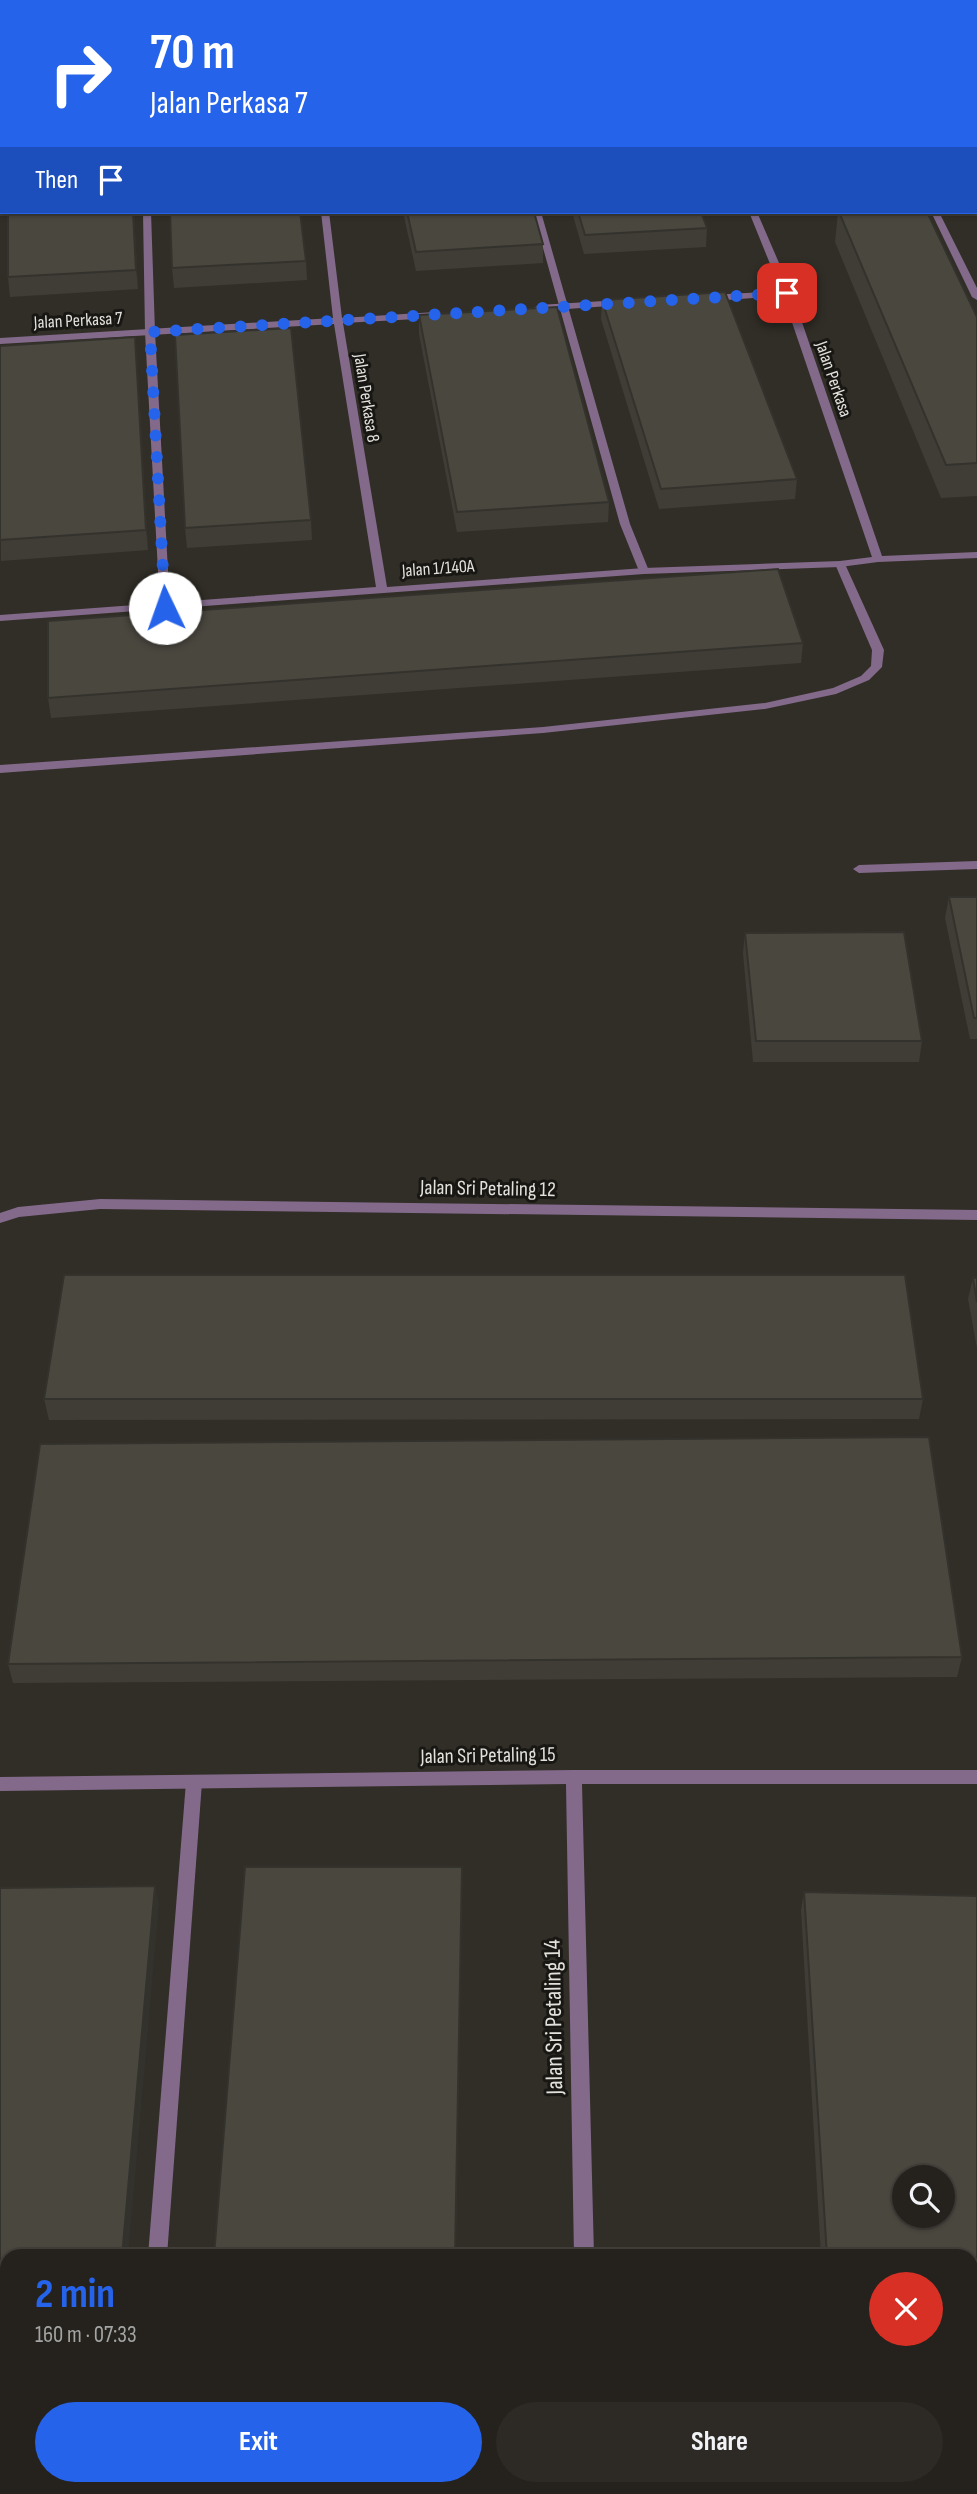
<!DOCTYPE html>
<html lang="en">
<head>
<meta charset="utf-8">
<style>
  :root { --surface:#25221d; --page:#2d2a26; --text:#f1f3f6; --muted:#a3a4a4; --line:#423f3b; --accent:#2563eb }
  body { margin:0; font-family:"Sofia Sans Condensed",sans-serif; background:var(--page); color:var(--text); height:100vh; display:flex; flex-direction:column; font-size:26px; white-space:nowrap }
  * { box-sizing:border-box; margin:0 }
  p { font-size:23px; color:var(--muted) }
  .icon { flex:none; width:38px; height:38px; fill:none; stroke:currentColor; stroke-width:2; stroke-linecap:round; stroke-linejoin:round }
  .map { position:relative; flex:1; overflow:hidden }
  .details { position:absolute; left:0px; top:2249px; width:978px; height:247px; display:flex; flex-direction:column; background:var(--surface); border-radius:21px 21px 0 0; box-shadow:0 2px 5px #0004,0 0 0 2px var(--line) }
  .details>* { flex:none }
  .banner { position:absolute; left:0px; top:0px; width:978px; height:214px; box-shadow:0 2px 5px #0004,0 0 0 2px var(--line); background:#2563eb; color:#fff; overflow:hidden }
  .controls { position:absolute; left:892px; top:2165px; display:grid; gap:14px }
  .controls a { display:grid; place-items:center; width:63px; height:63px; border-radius:50%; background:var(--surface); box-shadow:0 2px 5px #0004,0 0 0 2px var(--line); font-size:35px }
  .pin { position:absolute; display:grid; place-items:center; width:60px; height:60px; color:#fff; margin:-30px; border-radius:14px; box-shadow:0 4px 10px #0006 }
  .me { position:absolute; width:77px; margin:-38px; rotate:357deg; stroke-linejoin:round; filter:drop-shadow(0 0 5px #0008) }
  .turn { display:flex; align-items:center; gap:24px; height:147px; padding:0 35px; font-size:32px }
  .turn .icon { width:91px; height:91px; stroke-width:2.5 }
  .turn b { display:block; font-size:49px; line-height:60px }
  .then { display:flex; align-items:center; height:66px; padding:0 35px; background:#0003; gap:14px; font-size:26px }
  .round { display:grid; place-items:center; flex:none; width:74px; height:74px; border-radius:37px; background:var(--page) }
  .overview { display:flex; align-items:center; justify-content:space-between; height:119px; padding:0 35px }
  h1 { font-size:42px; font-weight:700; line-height:52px; color:var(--accent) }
  .action { display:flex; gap:14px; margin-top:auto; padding:14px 35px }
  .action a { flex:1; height:80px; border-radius:42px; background:var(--accent); color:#fff; font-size:28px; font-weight:700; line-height:80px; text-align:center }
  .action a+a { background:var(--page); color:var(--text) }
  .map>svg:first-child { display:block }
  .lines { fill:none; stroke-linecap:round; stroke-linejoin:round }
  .service { fill:#836a8b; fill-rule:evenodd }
  .minor { fill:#836a8b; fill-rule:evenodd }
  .wall { fill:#403d36; fill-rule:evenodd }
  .shaded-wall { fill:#34322c }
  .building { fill:#4a473f; stroke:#34322c; stroke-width:2; fill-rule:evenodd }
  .route { stroke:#2563eb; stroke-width:12; stroke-dasharray:0 21.6 }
  .labels { text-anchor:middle; stroke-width:6; stroke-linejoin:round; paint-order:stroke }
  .far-street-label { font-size:18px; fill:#e3e1dc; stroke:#181713 }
  .street-label { font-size:21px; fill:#e3e1dc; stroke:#181713 }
  .near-street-label { font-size:24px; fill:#e3e1dc; stroke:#181713 }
</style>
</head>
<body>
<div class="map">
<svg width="977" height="2494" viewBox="0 0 977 2494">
  <rect width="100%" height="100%" fill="#312e27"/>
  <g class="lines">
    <g class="service">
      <rect x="132" y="0" width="8" height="2"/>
      <rect x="0" y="106" width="2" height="4"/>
      <polygon points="143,212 151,212 155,332 170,608 165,611 160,608 145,332"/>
      <polygon points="533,212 541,212 630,524 649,571 648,573 644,574 639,571 620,524"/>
      <polygon points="933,212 940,214 977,288 977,300 972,297 932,214"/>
      <polygon points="840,561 845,564 884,650 882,667 869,680 836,694 765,709 543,733 0,773 0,765 543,727 765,703 833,688 861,676 871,666 872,650 835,564"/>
      <polygon points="194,1775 200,1777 202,1782 167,2256 148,2256 186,1782 188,1777"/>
      <polygon points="129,2488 149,2488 148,2494 128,2494"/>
    </g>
    <g class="minor">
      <polygon points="294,0 302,0 303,2 295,2"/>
      <polygon points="660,0 668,0 669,2 661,2"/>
      <polygon points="321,212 329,212 342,318 435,312 440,315 435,318 343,323 387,587 644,568 840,561 872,557 783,296 711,301 706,298 711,295 781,291 749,212 757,212 792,293 882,556 977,552 977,558 878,562 840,567 644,574 0,621 0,615 376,587 334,324 0,344 0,338 333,318"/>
      <polygon points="620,300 623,301 623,305 539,311 534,308 539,305"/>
      <polygon points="977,861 977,869 859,873 853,869 859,865"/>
      <polygon points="100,1199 977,1210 977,1220 100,1209 19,1217 0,1223 0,1213 18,1207"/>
      <polygon points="574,1770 977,1770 977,1784 582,1784 594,2256 574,2256 566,1784 0,1791 0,1777"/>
      <rect x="580" y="2488" width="20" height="6"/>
    </g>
  </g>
  <g class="wall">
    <polygon points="938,0 977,0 977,61 976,2 939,2"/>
    <polygon points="134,212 138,289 10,297 8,277"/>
    <polygon points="403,212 534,212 543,244 543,263 416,271"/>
    <polygon points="572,212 701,212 707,228 706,247 584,254"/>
    <polygon points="838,212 977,317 977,496 941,498 835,242"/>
    <polygon points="306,261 307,280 174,288 172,268"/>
    <polygon points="602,300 797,479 795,499 659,509 601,319"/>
    <polygon points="419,315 609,502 608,522 457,532 419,334"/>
    <polygon points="0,346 137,357 148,550 1,561"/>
    <polygon points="311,520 312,540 187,548 185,528"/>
    <polygon points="803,643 801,663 51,718 48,698"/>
    <polygon points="949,897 977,897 977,1039 970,1039 945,918"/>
    <polygon points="745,933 922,1041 919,1062 753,1062 743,953"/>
    <polygon points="973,1278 977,1278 977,1348 968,1299"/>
    <polygon points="44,1399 923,1399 919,1419 49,1420"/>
    <polygon points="962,1657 957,1677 13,1683 8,1664"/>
    <path d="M 804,1892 L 977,1896 L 977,2494 L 836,2494 L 835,2488 L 971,2488 L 971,2256 L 821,2256 L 801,1910 ZM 905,2177 L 943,2177 L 943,2216 L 905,2216 Z"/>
  </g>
  <g class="shaded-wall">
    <polygon points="133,212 134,212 138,289 136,270"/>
    <polygon points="135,337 137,357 148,550 146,530"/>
    <polygon points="462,1867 456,2256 455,2256"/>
    <polygon points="155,1886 159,1904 128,2256 122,2256"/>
    <polygon points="102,2488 108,2488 107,2494 101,2494"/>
  </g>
  <g class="building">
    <rect x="26" y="0" width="100" height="2"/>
    <polygon points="160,0 281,0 282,2 161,2"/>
    <polygon points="371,0 481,0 482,2 371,2"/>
    <polygon points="516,0 644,0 644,2 517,2"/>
    <polygon points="945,0 977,0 977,43 976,2 946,2"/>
    <polygon points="8,212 133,212 136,270 8,277"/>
    <polygon points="170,212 300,212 306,261 172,268"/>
    <polygon points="407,212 534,212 543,244 416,252"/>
    <polygon points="578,212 701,212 707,228 585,235"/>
    <polygon points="839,212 927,212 977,317 977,463 946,465"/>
    <polygon points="725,292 797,479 661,489 602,300"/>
    <polygon points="557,307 609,502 457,512 419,315"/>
    <polygon points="291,328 311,520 185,528 175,335"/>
    <polygon points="135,337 146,530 0,540 0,346"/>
    <polygon points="778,569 803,643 48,698 48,621"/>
    <polygon points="949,897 977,897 977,1018 974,1018"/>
    <polygon points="904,932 922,1041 756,1041 745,933"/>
    <polygon points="64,1275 905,1275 923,1399 44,1399"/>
    <polygon points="973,1278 977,1278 977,1302"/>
    <polygon points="929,1437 962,1657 8,1664 40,1444"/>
    <polygon points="245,1867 462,1867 455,2256 214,2256"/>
    <polygon points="155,1886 122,2256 7,2256 7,2488 102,2488 101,2494 0,2494 0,1888"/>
    <path d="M 804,1892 L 977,1896 L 977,2494 L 841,2494 L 841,2488 L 971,2488 L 971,2256 L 827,2256 ZM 905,2177 L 943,2177 L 943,2216 L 905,2216 Z"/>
    <polygon points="196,2488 451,2488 451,2494 195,2494"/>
  </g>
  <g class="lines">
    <polyline class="route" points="165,608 150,332 787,293"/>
  </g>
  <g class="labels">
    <g class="far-street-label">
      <text transform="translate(78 320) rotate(-3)" y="6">Jalan Perkasa 7</text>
      <text transform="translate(834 379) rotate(71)" y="6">Jalan Perkasa</text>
      <text transform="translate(367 398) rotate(81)" y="6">Jalan Perkasa 8</text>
      <text transform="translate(438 568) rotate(-4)" y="6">Jalan 1/140A</text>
    </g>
    <g class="street-label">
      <text transform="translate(488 1188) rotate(1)" y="7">Jalan Sri Petaling 12</text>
      <text transform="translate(488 1755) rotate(-1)" y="7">Jalan Sri Petaling 15</text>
    </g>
    <g class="near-street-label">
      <text transform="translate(553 2017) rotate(-91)" y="8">Jalan Sri Petaling 14</text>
    </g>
  </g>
</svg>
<div class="controls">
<a><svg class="icon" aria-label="search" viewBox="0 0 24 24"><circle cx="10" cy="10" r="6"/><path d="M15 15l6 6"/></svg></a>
</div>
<div class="pin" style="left:787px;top:293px;background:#d93025"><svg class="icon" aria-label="arrive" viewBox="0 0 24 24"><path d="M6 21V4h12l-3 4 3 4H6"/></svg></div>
<svg class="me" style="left:165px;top:608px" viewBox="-20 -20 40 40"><circle r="19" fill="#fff"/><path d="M0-13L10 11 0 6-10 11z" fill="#2563eb"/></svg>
<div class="banner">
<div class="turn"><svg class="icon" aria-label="right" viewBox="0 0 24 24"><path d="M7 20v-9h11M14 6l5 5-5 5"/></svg><div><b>70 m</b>Jalan Perkasa 7</div></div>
<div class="then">Then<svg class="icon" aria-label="arrive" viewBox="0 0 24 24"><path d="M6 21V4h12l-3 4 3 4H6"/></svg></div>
</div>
<section class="details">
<div class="overview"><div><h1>2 min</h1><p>160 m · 07:33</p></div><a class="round" style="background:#d93025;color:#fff"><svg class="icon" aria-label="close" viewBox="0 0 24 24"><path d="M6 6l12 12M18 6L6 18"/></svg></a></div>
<div class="action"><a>Exit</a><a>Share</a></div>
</section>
</div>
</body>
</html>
